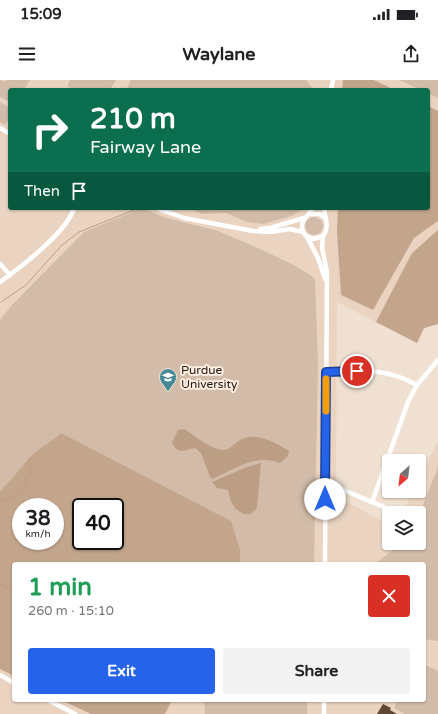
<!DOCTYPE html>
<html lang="en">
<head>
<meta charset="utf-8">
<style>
  :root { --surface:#fff; --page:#f2f2f2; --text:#202124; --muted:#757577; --accent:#2563eb }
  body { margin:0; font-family:"Varela Round",sans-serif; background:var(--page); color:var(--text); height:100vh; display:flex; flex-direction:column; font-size:15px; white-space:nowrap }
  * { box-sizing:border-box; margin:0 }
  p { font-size:13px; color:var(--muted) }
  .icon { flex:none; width:22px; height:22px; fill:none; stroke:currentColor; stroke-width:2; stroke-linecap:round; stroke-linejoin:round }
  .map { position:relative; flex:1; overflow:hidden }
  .details { position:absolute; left:12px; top:482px; width:414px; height:140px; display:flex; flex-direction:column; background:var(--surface); border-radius:4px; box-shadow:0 1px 3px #0004 }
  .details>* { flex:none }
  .banner { position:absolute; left:8px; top:8px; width:422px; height:122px; border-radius:4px; box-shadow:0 1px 3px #0004; background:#0b6e4f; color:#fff; overflow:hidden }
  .needle { width:26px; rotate:208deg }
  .fabs { position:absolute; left:382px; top:374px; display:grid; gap:8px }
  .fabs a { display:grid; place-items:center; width:44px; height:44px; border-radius:4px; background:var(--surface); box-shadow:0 1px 3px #0004; font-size:20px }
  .speed { position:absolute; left:12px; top:418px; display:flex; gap:8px; font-size:20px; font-weight:700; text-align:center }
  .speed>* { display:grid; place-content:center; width:52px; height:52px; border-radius:50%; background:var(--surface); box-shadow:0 1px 3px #0004; line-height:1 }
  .speed small { font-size:10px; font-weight:400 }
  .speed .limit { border:2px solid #111; border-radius:6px; background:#fff; color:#111 }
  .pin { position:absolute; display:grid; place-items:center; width:34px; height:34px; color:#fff; margin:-17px; border:2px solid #fff; border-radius:50%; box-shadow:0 1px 4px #0007 }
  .me { position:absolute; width:44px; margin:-22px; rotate:0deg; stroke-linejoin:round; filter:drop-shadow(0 0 3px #0008) }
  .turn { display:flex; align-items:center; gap:14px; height:84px; padding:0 16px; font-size:18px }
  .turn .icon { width:52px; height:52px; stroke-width:2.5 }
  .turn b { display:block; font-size:28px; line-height:34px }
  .then { display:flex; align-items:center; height:38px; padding:0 16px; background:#0003; gap:8px; font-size:15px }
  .round { display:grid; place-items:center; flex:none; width:42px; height:42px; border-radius:4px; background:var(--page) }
  .head { display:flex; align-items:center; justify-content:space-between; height:68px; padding:0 16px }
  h1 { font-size:24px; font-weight:700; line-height:30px; color:#1e9e55 }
  .action { display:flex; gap:8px; margin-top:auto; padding:8px 16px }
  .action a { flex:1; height:46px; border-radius:4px; background:var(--accent); color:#fff; font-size:16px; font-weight:700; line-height:46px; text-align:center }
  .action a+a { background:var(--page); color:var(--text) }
  .status { display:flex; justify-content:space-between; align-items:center; height:28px; padding:0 20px; background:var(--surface); direction:ltr }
  .status svg { height:11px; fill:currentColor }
  header { display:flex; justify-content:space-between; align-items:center; height:52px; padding:0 16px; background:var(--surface); font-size:18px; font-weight:700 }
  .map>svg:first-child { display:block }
  .built { fill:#ead4c1; fill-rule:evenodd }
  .green { fill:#d2bca9 }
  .forest { fill:#c3a58c; fill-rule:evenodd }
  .water { fill:#bc9e85 }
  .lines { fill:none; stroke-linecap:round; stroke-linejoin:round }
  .stream { stroke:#bc9e85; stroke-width:1 }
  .building { fill:#624832 }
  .minor { stroke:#fff; stroke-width:4.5 }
  .route-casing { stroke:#184099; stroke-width:10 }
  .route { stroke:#2563eb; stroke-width:7 }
  .slow { stroke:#f59e0b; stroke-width:7 }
  .labels { text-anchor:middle; stroke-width:4; stroke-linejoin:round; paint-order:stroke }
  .poi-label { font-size:12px; fill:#201a15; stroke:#fdeddf; text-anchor:start }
</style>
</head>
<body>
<div class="status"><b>15:09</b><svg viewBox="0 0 49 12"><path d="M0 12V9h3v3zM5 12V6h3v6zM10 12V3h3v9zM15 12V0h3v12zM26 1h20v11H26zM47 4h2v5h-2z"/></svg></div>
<header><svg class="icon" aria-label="menu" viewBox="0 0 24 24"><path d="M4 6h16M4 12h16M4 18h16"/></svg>Waylane<svg class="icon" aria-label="share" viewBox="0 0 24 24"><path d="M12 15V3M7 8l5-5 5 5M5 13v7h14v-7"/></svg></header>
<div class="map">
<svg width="438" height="634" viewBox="0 0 438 634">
  <rect width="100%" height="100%" fill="#efe0d2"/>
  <path class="built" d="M 0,0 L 438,0 L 438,244 L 424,248 L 417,263 L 337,222 L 336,416 L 389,445 L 389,463 L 419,463 L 419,433 L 402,433 L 413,411 L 419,411 L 419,399 L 438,361 L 438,634 L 0,634 ZM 10,10 L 428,10 L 428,128 L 10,128 ZM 21,427 L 55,427 L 55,461 L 21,461 ZM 81,427 L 115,427 L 115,461 L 81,461 ZM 14,484 L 424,484 L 424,620 L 14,620 Z"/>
  <g class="green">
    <polygon points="0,0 5,2 6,0 30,0 24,10 10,10 10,22 0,17"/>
    <polygon points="70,0 116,0 110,10 75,10 67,6"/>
    <polygon points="131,0 306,0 314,10 126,10"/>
    <polygon points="399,0 438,0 438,18 428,13 428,10 421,10"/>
    <polygon points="0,22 10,28 10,36 5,45 0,42"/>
    <polygon points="142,128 166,138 215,150 249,164 294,185 312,196 315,200 318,285 314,484 240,484 240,470 53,361 32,375 12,400 0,411 0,240 12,225 84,152"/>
    <polygon points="188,128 306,128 291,136 263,144 247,142 226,133 202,134"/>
    <circle cx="314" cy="146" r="9"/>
    <polygon points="438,387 438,561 424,559 424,484 375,484 402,463 419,463 419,435"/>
    <polygon points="424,584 438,591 438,634 405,634 394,628 398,620 424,620"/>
    <polygon points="204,620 307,620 307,634 205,634"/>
  </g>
  <g class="forest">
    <polygon points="343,0 374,0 395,10 342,10"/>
    <polygon points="428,26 438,31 438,141 414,158 373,230 341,215 337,152 338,128 428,128"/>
    <polygon points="438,150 438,244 424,248 417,263 376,242 412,173"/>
    <path d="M 61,353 L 231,441 L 240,470 L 240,484 L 14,484 L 14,596 L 0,589 L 0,411 C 12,400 21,387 31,376 C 40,367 52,362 61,353 ZM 21,427 L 55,427 L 55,461 L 21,461 ZM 81,427 L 115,427 L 115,461 L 81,461 Z"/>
    <polygon points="61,620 172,620 165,634 91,634"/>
  </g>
  <g class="water">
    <path d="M 184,349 C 196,356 207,367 222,370 C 229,371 235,363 240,360 C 257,351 275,363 289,371 L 288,376 L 280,383 C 255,373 234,390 212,399 L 210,397 L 201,373 L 195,368 C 185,370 178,375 172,363 L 178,350 Z"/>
    <path d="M 261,383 L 257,428 L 251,434 C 244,436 235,430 232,423 C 229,419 230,414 228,410 L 217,408 L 212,402 L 244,388 Z"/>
  </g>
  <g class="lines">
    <g class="stream">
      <polyline points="1,222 26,205 62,165 79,152 139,128"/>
      <polyline points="0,421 14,418 24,410 26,407 25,400 31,391 28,380 34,378"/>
      <polyline points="0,504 14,510"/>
    </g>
  </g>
  <polygon class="building" points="383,624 391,628 390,630 397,634 377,634"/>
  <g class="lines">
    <g class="minor">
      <polyline points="331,10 333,0"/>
      <polyline points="0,48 10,54"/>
      <polyline points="156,128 184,138 253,151 270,152 290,149 303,152"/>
      <path d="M 313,128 C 307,137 297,143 305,155 L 313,159 L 323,156 C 330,147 325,139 324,128"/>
      <polyline points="309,134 320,134 326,139"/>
      <polyline points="260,149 270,148 304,138"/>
      <polyline points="323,156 322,168 327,192 325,484"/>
      <polyline points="307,157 318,178 325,199"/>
      <polyline points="0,184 10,195"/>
      <path d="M 0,202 C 21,187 67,152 74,128"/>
      <path d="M 326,292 C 361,291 385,287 417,305"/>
      <polyline points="325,404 329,404 391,430"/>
      <polyline points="372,422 408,322 417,305 438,280"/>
      <polyline points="0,595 14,603"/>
      <polyline points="48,620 75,634"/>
      <polyline points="324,634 324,620"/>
    </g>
  </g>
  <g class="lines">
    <g class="route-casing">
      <polyline id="route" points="325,419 326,292 357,291"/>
    </g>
    <use href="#route" class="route"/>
    <polyline class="slow" points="326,331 326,299"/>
  </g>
  <defs>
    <g id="university-pin" transform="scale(0.9)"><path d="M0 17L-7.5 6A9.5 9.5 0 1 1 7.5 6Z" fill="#448896" stroke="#fdeddf"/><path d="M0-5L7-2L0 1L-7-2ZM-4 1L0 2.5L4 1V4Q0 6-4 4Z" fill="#fff"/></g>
  </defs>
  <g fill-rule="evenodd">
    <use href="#university-pin" x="168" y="297"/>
  </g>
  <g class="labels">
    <g class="poi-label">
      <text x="181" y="294">Purdue<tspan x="181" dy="14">University</tspan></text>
    </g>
  </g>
</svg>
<div class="fabs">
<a><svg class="needle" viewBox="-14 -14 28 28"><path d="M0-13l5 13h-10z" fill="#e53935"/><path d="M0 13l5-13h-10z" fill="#757577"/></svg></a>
<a><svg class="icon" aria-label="layers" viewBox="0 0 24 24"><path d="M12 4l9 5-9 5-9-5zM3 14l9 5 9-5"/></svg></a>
</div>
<div class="speed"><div>38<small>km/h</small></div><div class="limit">40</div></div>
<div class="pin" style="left:357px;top:291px;background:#d93025"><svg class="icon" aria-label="arrive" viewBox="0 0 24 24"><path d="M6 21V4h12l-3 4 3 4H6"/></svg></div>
<svg class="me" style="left:325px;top:419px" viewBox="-20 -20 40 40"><circle r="19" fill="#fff"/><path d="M0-13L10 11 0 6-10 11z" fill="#2563eb"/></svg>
<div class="banner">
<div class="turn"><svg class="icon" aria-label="right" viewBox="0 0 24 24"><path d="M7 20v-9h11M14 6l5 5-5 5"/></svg><div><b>210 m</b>Fairway Lane</div></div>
<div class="then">Then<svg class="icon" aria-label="arrive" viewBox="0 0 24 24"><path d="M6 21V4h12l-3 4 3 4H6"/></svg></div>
</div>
<section class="details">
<div class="head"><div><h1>1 min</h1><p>260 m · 15:10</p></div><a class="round" style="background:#d93025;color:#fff"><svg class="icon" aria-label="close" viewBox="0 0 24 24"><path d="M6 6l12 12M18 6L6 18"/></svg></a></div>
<div class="action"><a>Exit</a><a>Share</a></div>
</section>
</div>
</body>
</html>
